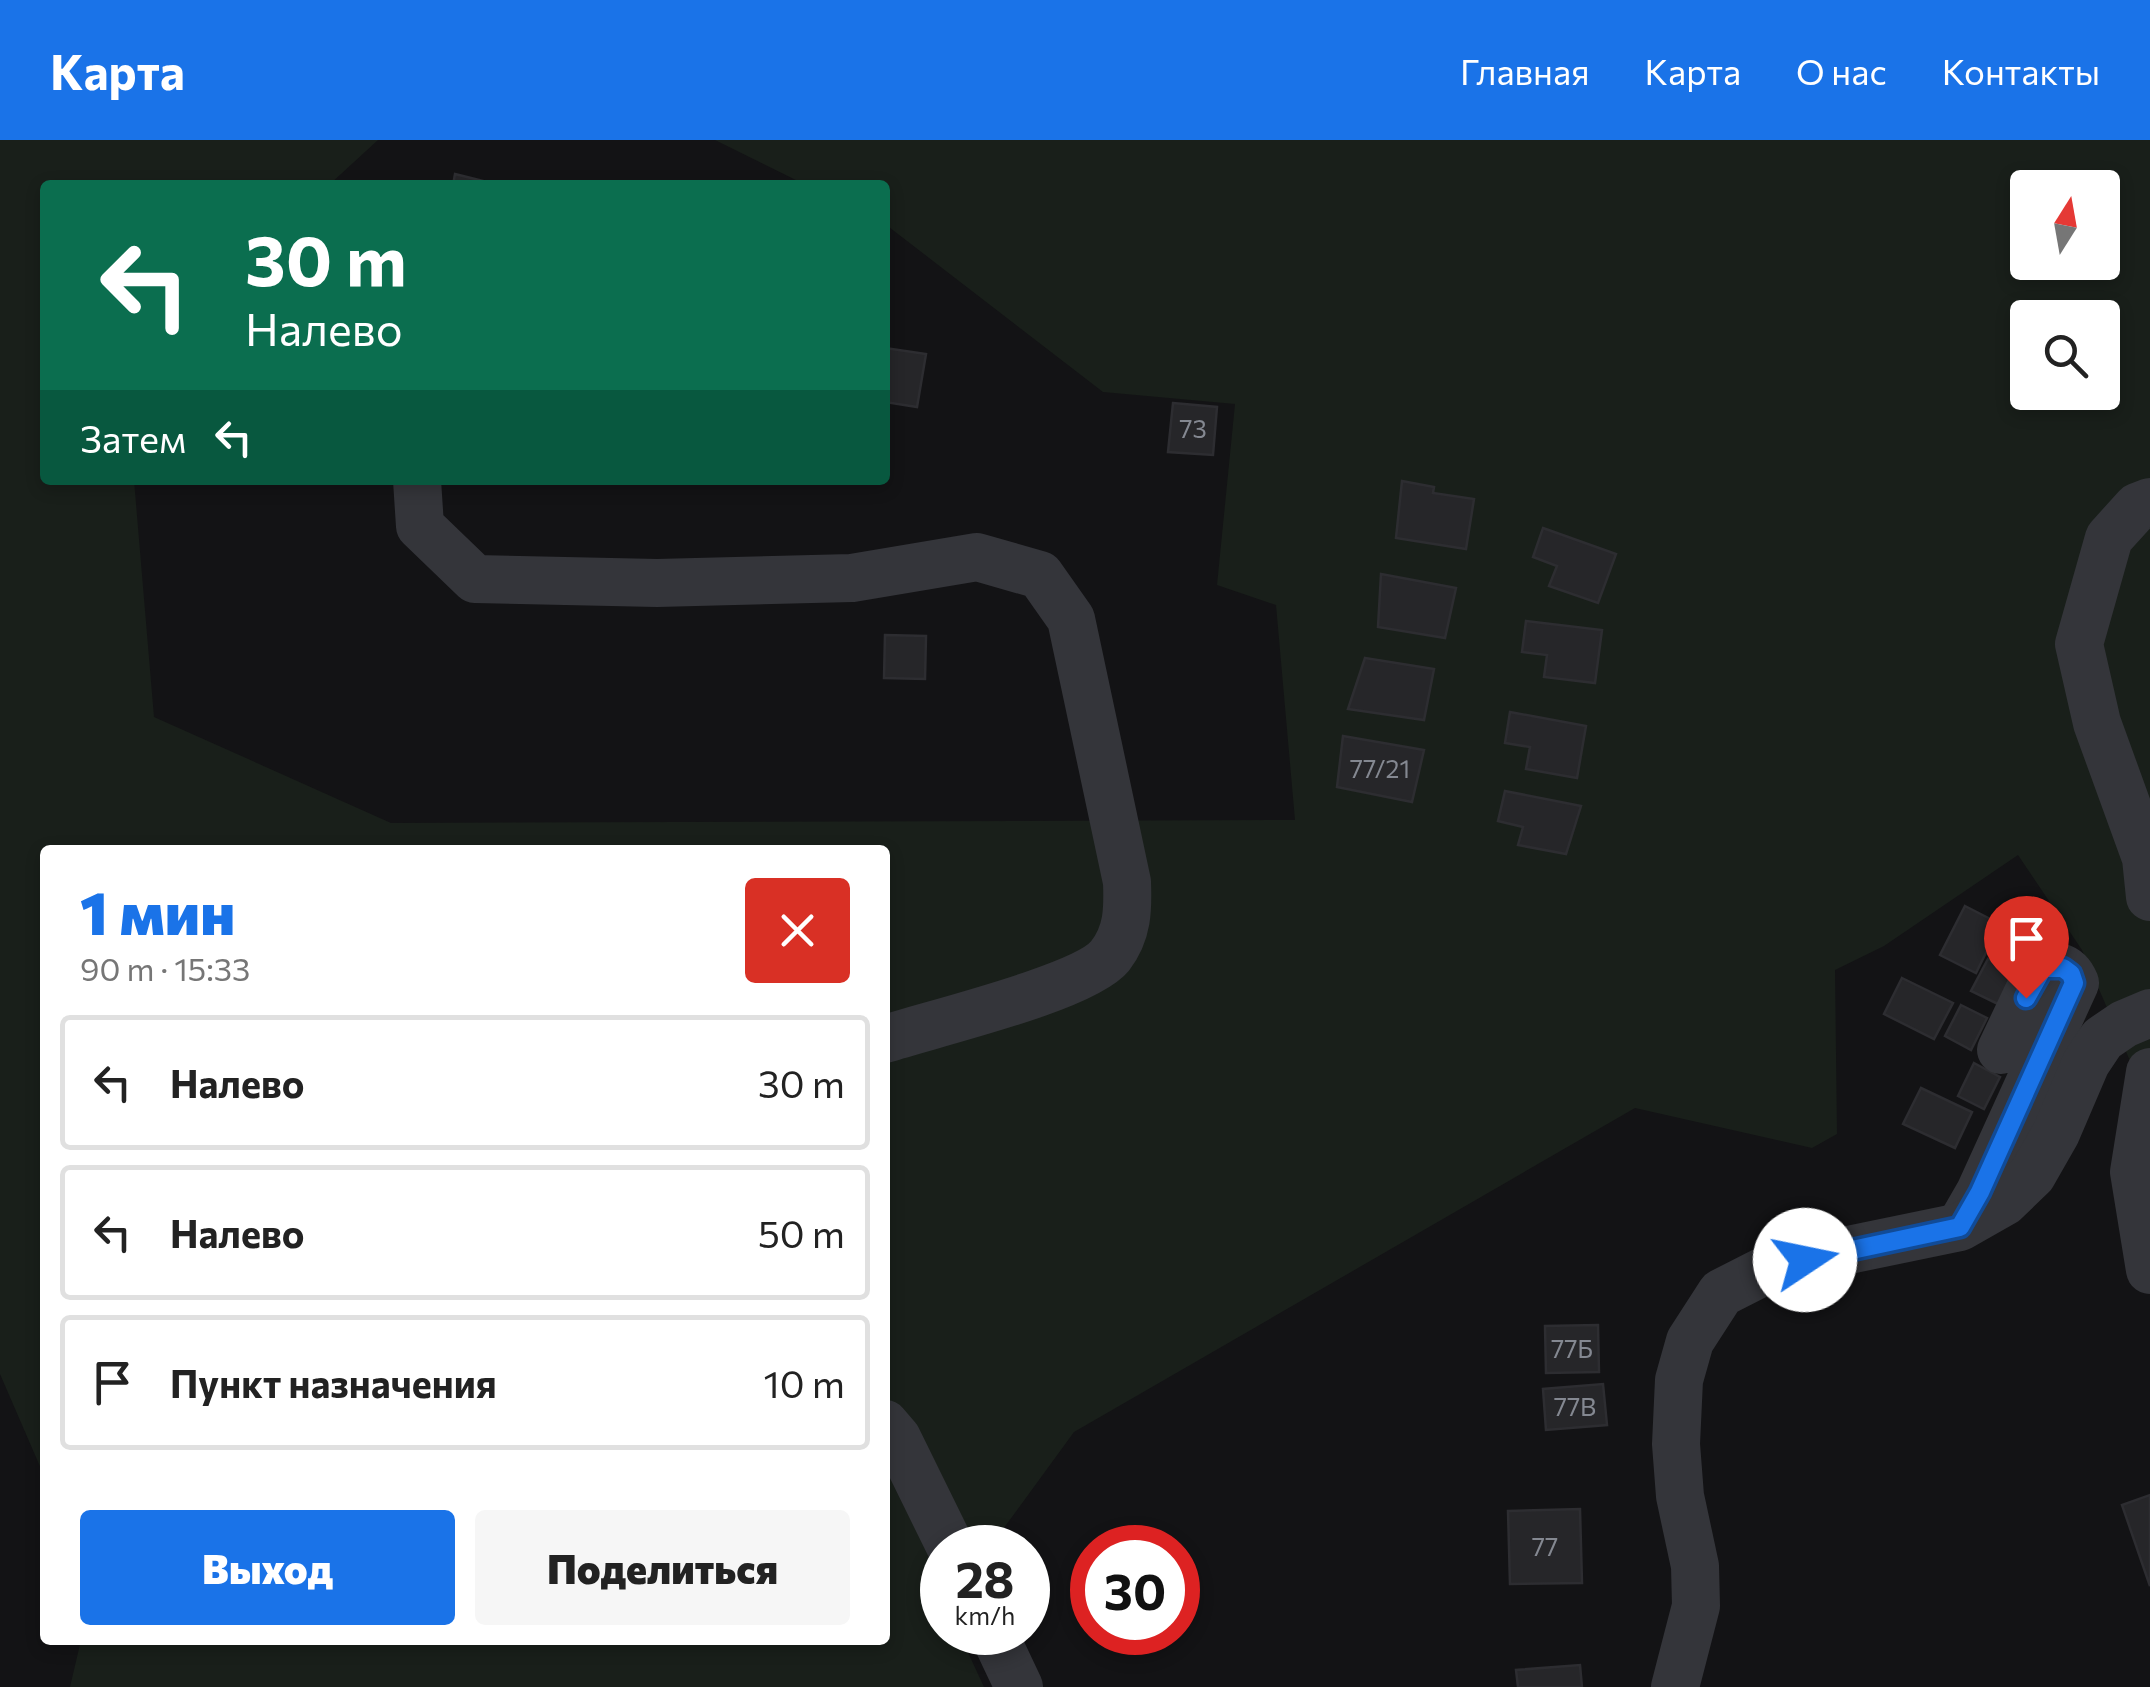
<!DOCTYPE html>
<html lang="ru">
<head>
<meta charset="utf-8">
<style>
  :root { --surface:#fff; --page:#f6f6f6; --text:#222; --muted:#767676; --line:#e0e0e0; --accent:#1a73e8 }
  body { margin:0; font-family:Commissioner,sans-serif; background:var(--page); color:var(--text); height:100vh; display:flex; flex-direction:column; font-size:38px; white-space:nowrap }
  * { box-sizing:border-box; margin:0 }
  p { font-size:32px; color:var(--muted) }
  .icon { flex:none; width:55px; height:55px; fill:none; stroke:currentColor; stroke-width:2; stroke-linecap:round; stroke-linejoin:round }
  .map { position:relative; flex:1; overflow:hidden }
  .side { position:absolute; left:40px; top:705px; width:850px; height:800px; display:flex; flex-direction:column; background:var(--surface); border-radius:10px; box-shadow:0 5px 15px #0003 }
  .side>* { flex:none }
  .guide { position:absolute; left:40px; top:40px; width:850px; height:305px; border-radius:10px; box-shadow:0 5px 15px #0003; background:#0b6e4f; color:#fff; overflow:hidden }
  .needle { width:65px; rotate:11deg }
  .controls { position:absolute; left:2010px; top:30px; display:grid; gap:20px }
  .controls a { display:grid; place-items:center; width:110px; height:110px; border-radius:10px; background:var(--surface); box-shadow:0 5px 15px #0003; font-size:50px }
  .speed { position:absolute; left:920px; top:1385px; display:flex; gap:20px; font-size:50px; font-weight:700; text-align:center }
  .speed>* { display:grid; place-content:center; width:130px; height:130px; border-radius:50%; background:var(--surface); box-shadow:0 5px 15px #0003; line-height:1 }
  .speed small { font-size:25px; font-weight:400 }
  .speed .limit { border:15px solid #d22; background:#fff; color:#111 }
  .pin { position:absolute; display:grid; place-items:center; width:85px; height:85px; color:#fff; margin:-102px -42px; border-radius:50% 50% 50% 0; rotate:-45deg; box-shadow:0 0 10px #0007 }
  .pin .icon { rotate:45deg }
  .me { position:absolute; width:110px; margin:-55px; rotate:79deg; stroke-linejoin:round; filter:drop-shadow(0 0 8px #0008) }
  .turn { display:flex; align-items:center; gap:35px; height:210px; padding:0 40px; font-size:45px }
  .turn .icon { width:130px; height:130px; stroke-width:2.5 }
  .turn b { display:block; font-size:70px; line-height:85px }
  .then { display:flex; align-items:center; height:95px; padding:0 40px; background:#0003; gap:20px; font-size:38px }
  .round { display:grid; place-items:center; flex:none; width:105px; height:105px; border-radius:10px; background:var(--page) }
  .headline { display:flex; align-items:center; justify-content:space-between; height:170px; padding:0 40px }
  h1 { font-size:60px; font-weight:800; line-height:75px; color:var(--accent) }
  .button { display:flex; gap:20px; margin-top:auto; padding:20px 40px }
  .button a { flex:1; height:115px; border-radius:10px; background:var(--accent); color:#fff; font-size:40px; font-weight:800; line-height:115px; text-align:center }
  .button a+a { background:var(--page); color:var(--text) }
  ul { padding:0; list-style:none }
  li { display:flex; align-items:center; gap:30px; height:135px; margin:0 20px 15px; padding:0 20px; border:5px solid var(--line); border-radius:10px }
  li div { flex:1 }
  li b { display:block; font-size:38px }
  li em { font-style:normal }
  header { display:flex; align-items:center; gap:60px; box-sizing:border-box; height:140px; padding:0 50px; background:var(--accent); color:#fff }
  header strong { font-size:48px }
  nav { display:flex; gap:55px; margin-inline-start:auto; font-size:35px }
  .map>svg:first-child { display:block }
  .green { fill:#191f1a; fill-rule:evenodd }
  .building { fill:#262629; stroke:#2d2d31; stroke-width:2.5 }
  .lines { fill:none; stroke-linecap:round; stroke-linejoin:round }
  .minor { stroke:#34353a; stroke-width:48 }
  .route-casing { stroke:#114b97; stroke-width:25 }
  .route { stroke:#1a73e8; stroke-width:18 }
  .labels { text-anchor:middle; stroke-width:10; stroke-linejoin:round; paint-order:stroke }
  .number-label { font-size:25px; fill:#848891 }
</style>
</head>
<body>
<header>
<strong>Карта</strong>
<nav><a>Главная</a><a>Карта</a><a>О нас</a><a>Контакты</a></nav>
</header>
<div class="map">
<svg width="2150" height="1547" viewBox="0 0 2150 1547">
  <rect width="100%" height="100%" fill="#131315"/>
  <path class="green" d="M 0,0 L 378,0 L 329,45 L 45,45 L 45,340 L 134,340 L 154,577 L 391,683 L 1295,680 L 1276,465 L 1217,445 L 1235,264 L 1103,252 L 885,84 L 885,45 L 806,45 L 715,0 L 2150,0 L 2150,967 L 2082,810 L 2018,715 L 1884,806 L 1835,830 L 1837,994 L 1812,1008 L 1635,968 L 1074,1292 L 990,1407 L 942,1408 L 942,1492 L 959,1493 L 984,1547 L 70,1547 L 81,1500 L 885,1500 L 885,710 L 45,710 L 45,1338 L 0,1234 ZM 2028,48 L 2102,48 L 2102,122 L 2028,122 ZM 2028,178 L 2102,178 L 2102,252 L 2028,252 Z"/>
  <g class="building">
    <polygon points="455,34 499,45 453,45"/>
    <polygon points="885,208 926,214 917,267 885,262"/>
    <polygon points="1173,263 1217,267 1213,315 1168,312"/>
    <polygon points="1402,341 1434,347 1433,353 1474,359 1466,409 1396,398"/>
    <polygon points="1543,388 1616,414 1598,463 1549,446 1557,426 1533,417"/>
    <polygon points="1381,434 1456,448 1445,498 1378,487"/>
    <polygon points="1526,481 1602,490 1595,543 1544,537 1547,515 1522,512"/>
    <polygon points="885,495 926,496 925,539 884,538"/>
    <polygon points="1365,518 1434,529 1424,580 1348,569"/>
    <polygon points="1510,572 1586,586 1577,638 1526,629 1530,607 1505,603"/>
    <polygon points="1343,596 1424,610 1412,662 1337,647"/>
    <polygon points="1505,651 1581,666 1566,714 1518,705 1523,687 1498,681"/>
    <polygon points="1965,766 2000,784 1976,833 1940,815"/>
    <polygon points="1988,819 2014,832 1998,864 1971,851"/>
    <polygon points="1902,838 1953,863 1934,899 1884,874"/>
    <polygon points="1961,865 1987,878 1971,910 1945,896"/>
    <polygon points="1974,923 2000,937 1984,969 1958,956"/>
    <polygon points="1921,948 1972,972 1955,1008 1903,984"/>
    <polygon points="1598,1185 1599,1232 1546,1233 1545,1186"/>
    <polygon points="1603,1244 1607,1285 1546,1290 1543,1249"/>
    <polygon points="2150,1355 2150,1446 2122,1365"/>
    <polygon points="1580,1369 1582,1443 1510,1444 1508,1371"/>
    <polygon points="1580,1525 1582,1547 1518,1547 1516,1530"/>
  </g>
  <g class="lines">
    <g class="minor">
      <path d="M 417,340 L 420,386 L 475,439 L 657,443 L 852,438 L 977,417 L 1040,435 L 1071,479 L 1127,742 C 1128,769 1128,793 1110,816 C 1084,848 931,884 885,899"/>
      <polyline points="2150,362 2137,367 2109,398 2079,504 2097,583 2146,718 2150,757"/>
      <polyline points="2150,932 2134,1032 2150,1130"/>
      <path d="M 1961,1085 L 1980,1052 L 2075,843 C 2068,826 2052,821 2038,832 L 2001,910"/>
      <polyline points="885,1284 897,1298 951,1408"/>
      <polyline points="993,1492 1019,1547"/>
      <polyline points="1675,1547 1696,1466 1695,1426 1680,1356 1676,1304 1679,1240 1690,1201 1721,1153 1776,1125 1960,1087 2004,1062 2032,1035 2056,993 2086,923 2102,899 2124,884 2150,873"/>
    </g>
  </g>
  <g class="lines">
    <g class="route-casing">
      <polyline id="route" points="1805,1120 1960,1087 1980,1052 2074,843 2071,834 2063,828 2043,828 2026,858"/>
    </g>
    <use href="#route" class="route"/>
  </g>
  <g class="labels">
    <g class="number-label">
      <text x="1193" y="298">73</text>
      <text x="1380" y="638">77/21</text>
      <text x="1572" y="1218">77Б</text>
      <text x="1575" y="1276">77В</text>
      <text x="1545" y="1416">77</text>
    </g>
  </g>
</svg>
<div class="controls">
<a><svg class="needle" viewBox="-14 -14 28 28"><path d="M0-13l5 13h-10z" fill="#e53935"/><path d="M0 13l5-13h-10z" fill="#767676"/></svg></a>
<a><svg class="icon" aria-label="search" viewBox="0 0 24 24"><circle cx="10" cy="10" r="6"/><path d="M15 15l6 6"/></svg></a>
</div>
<div class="speed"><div>28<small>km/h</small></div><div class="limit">30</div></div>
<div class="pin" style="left:2026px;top:858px;background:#d93025"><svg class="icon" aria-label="arrive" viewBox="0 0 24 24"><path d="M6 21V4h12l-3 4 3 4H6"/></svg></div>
<svg class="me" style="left:1805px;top:1120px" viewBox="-20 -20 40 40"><circle r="19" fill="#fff"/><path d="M0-13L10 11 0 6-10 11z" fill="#1a73e8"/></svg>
<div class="guide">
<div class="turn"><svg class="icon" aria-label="left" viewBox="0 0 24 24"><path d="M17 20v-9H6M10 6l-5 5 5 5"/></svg><div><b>30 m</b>Налево</div></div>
<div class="then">Затем<svg class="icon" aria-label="left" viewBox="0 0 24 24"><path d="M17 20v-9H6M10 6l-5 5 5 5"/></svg></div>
</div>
<section class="side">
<div class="headline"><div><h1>1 мин</h1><p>90 m · 15:33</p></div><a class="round" style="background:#d93025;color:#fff"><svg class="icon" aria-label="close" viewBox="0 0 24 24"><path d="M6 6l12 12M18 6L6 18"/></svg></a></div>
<ul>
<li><svg class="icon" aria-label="left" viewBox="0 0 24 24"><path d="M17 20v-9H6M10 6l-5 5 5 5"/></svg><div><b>Налево</b></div><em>30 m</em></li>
<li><svg class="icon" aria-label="left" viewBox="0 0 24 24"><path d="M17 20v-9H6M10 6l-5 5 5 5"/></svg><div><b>Налево</b></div><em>50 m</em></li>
<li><svg class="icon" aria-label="arrive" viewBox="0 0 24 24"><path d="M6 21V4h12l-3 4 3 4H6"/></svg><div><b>Пункт назначения</b></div><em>10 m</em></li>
</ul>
<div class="button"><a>Выход</a><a>Поделиться</a></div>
</section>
</div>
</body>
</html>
